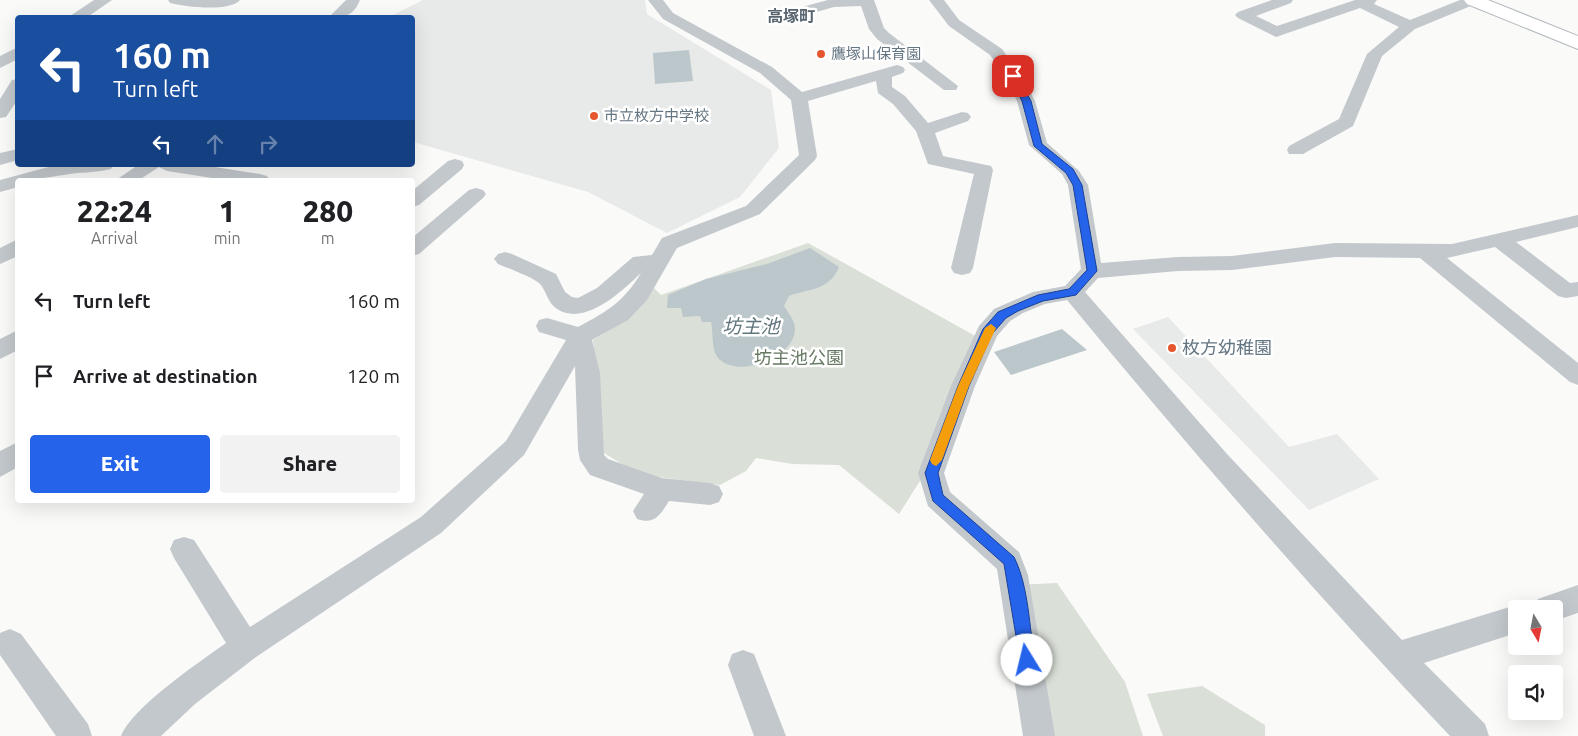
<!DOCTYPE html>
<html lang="en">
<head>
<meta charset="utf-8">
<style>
  :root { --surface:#fff; --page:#f2f2f2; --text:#202124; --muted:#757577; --accent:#2563eb }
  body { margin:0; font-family:Ubuntu,"Noto Sans JP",sans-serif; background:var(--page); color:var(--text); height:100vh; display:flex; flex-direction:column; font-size:19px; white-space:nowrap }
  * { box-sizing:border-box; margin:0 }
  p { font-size:16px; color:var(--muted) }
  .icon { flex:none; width:28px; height:28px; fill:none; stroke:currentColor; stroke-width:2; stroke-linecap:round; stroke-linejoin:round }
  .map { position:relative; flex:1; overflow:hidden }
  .drawer { position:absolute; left:15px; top:178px; width:400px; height:325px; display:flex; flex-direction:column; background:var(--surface); border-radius:5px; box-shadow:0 5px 20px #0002 }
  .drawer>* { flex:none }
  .top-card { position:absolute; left:15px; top:15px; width:400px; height:152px; border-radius:5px; box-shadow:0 5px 20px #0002; background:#1a4fa0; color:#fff; overflow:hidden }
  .needle { width:32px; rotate:170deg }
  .tools { position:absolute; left:1508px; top:600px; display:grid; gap:10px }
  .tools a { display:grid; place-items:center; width:55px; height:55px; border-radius:5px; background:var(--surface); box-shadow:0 5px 20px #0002; font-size:25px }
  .pin { position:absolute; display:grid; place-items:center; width:42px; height:42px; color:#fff; margin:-21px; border-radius:10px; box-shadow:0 2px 8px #0006 }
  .me { position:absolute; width:55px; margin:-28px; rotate:351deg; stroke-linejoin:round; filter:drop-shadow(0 0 4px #0008) }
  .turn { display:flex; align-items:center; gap:18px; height:105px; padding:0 15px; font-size:22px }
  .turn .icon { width:65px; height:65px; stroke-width:2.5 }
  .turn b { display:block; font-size:35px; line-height:42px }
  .lanes { display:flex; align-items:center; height:48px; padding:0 15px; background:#0003; justify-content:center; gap:25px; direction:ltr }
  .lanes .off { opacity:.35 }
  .eta { display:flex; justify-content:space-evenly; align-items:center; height:85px; text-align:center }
  .eta b { font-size:30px; font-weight:800; line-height:35px }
  .button { display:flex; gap:10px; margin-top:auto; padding:10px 15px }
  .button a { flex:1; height:58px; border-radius:5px; background:var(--accent); color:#fff; font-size:20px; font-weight:800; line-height:58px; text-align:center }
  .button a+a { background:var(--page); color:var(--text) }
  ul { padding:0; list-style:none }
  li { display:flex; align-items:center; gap:15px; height:75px; padding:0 15px }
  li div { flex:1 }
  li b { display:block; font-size:19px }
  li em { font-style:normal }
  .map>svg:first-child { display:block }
  .built { fill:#e8e9e9 }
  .green { fill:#dadfd7 }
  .water { fill:#bbc7cb }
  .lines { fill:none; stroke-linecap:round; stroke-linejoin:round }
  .secondary-casing { stroke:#b3babf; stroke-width:2 }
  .street { fill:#c3c8cc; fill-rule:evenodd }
  .secondary { fill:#fff; fill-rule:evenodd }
  .route { fill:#2563eb; stroke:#184099 }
  .slow { fill:#f59e0b }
  .poi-dot { fill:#e4572e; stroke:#fff; stroke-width:2 }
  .labels { text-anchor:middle; stroke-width:5; stroke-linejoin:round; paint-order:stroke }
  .far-poi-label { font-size:15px; fill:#657683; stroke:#fff; text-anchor:start }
  .far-neighbourhood-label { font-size:16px; font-weight:bold; fill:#57646e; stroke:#fff }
  .poi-label { font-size:18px; fill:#657683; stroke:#fff; text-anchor:start }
  .park-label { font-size:18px; fill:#687a64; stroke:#fff }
  .water-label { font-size:19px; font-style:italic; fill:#60757c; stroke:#fff }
</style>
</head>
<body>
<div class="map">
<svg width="1578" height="736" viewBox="0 0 1578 736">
  <rect width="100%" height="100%" fill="#fafaf8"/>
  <g class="built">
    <polygon points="423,0 645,0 647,14 771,90 779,148 740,197 667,233 588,192 413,142 412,18 387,18"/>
    <polygon points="1168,317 1289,447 1337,434 1379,479 1309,510 1133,329"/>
  </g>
  <g class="green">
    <polygon points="808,243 979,338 925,473 899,514 839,465 793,464 756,458 746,471 720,485 659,477 622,464 599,450 599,396 593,340 618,325 654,288 661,295"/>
    <polygon points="1057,583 1125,682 1143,736 1048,736 1016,585"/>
    <polygon points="1202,686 1265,725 1265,736 1163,736 1147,694"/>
  </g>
  <g class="water">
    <polygon points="689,50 693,81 655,84 653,53"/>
    <path d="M 810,248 L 839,267 C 829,291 810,288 789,296 L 784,306 C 787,311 792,317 794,323 C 804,357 729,384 715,353 C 712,344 713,331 711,322 L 702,322 L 700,316 L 683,317 L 681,308 L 667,308 L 668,295 L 706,279 L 767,264 Z"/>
    <polygon points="1062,329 1087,350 1011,375 994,352"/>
  </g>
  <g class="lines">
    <g class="secondary-casing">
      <polygon id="secondary" points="1464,0 1488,0 1578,36 1578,49 1467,4"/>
    </g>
    <g class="street">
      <polygon points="94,0 112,0 86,18 67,18"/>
      <path d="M 168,0 L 240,0 C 231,12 184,7 170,3 Z"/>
      <path d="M 346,0 L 360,0 C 354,16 343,18 328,18 Z"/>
      <path d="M 648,0 L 663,0 L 673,13 L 772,67 L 802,92 L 897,65 L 903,67 L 905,70 L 903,73 L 892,77 L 892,87 L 905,96 L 928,123 L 962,112 L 968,113 L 971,117 L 968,121 L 935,133 L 943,156 L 991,166 L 993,170 L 973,268 L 970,273 L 962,275 L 954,273 L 951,268 L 974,174 L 928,164 L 916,131 L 893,104 L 878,93 L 876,81 L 808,101 L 817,156 L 815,160 L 760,214 L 677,248 L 647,300 L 628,320 L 592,340 L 600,373 L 604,455 L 608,459 L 662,478 L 710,483 L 719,486 L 723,494 L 719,502 L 710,505 L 669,501 C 660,515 655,525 637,519 L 633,511 L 644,494 L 590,475 L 580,460 L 578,450 L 575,366 L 524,455 L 441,533 L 256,657 L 195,704 L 161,736 L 121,736 C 133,707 198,663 226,643 L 174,558 L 170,549 L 174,540 L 184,537 L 194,540 L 250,627 L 421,517 L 506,441 L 566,340 L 539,332 L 536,326 L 539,320 L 547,318 L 578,327 C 606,312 624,302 641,273 C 622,291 585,327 557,309 C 547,302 547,292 540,284 C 533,277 507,268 498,264 L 494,259 L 498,254 L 505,252 L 512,254 L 556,274 L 565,292 L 572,297 L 578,298 L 597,288 L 633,257 L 652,255 L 662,238 L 746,206 L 799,155 L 791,100 L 760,73 L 663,19 Z"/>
      <polygon points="828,0 874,0 884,28 889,33 958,86 956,90 944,90 877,39 869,29 861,6 834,7 777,23 769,18 772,15"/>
      <path d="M 929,0 L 944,0 L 959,20 L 1002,49 L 1021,76 L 1035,101 L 1047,143 L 1079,171 L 1088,185 L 1101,263 L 1178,257 L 1232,256 L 1335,243 L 1452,244 L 1578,215 L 1578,227 L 1516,242 L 1570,283 L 1578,282 L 1578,296 L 1566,298 L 1558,296 L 1495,247 L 1447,258 L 1578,363 L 1578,385 L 1570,382 L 1420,258 L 1335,257 L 1232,270 L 1178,271 L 1098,278 L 1085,292 L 1227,454 L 1402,640 L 1516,605 L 1526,609 L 1516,609 L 1516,633 L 1424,663 L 1485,724 L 1489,736 L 1450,736 C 1317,596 1190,449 1067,300 L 1045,304 L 1023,313 L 1010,321 L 997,336 L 975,386 L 944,473 L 950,492 L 1019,552 L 1028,575 L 1055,736 L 1023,736 L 997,569 L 928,506 L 918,473 L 951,386 L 979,326 L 994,309 L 1033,292 L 1065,286 L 1081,269 L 1068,185 L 1062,174 L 1029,145 L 1017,101 L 1005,76 L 990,55 L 949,26 Z"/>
      <polygon points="1272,0 1293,0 1291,3 1256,16 1277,26 1355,0 1377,0 1374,4 1410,20 1460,0 1480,0 1478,3 1415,29 1382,56 1353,126 1303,154 1289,154 1287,150 1289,146 1339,119 1367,54 1399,27 1360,8 1276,37 1238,18 1235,15 1238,12"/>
      <polygon points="18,47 18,59 0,68 0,56"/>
      <polygon points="18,79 18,99 6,117 0,118 0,99 12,80"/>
      <polygon points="18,149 18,160 0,165 0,153"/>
      <polygon points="455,159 462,161 464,165 462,169 419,205 412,207 412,191 448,161"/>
      <path d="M 56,165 L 113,165 L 111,169 C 95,173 79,172 64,175 C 48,177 34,180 18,180 L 18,187 L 0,192 L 0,180 Z"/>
      <polygon points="138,165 202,165 260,174 267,176 270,180 225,180 167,171 159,167 139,180 116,180"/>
      <polygon points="476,188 483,190 486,194 483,198 419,254 412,256 412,238 469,190"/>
      <polygon points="18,239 18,256 0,264 0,248"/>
      <polygon points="18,330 18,350 0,359 0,339"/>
      <polygon points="18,442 18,467 0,477 0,451"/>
      <polygon points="1578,585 1578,613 1554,621 1554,609 1533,609 1538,599"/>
      <polygon points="10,629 21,634 88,724 92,736 56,736 0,655 0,633"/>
      <polygon points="743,650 754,654 786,736 754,736 728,665 732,654"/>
    </g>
    <use href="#secondary" class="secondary"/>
  </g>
  <path class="route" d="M 1013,73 L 1017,76 L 1031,101 L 1042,144 L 1073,169 L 1082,185 L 1097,271 L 1076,295 L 1043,301 L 1018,311 L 1006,318 L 992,334 L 969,386 L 938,473 L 943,495 L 1014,557 C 1029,587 1029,627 1035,660 L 1032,666 L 1027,668 L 1022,666 L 1020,660 L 1004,564 L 933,501 L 925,473 L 958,386 L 983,329 L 998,312 L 1038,295 L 1069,289 L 1087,270 L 1073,185 L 1066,173 L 1034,146 L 1022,101 L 1009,76 Z"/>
  <polygon class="slow" points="991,324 996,328 969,386 942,460 936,466 932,464 930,460 958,386 985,328"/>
  <g class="poi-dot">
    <circle cx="821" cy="54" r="5"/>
    <circle cx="594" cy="116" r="5"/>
    <circle cx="1172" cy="348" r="5"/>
  </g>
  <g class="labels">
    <g class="far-poi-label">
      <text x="831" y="59">鷹塚山保育園</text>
      <text x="604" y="121">市立枚方中学校</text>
    </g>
    <g class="far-neighbourhood-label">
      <text x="791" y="22">高塚町</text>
    </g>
    <g class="poi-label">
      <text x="1182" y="354">枚方幼稚園</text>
    </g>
    <g class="park-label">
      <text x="799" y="364">坊主池公園</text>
    </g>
    <g class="water-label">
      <text x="751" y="333">坊主池</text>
    </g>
  </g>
</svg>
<div class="tools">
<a><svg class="needle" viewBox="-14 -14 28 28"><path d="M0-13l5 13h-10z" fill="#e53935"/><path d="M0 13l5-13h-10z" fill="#757577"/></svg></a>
<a><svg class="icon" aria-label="sound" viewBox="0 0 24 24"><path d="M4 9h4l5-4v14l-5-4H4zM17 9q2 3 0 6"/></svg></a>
</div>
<div class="pin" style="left:1013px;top:76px;background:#d93025"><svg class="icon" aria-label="arrive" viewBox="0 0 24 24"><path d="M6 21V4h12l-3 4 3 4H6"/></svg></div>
<svg class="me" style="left:1027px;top:660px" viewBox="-20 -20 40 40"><circle r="19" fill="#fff"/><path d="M0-13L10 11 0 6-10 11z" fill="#2563eb"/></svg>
<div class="top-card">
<div class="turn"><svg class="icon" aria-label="left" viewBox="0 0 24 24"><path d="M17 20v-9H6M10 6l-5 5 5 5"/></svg><div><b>160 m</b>Turn left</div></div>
<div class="lanes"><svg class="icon" aria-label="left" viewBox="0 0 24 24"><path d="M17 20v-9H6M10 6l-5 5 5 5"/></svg><svg class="icon off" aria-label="ahead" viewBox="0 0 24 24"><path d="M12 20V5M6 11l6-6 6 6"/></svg><svg class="icon off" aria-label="right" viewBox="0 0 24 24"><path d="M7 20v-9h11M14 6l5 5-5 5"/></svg></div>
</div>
<section class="drawer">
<div class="eta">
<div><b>22:24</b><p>Arrival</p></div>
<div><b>1</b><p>min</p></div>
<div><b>280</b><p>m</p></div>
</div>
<ul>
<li><svg class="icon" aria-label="left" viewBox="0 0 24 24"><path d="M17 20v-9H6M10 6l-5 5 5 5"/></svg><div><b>Turn left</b></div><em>160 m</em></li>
<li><svg class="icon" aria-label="arrive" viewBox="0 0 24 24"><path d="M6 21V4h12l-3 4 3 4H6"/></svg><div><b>Arrive at destination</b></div><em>120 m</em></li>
</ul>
<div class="button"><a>Exit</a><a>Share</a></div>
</section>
</div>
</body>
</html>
